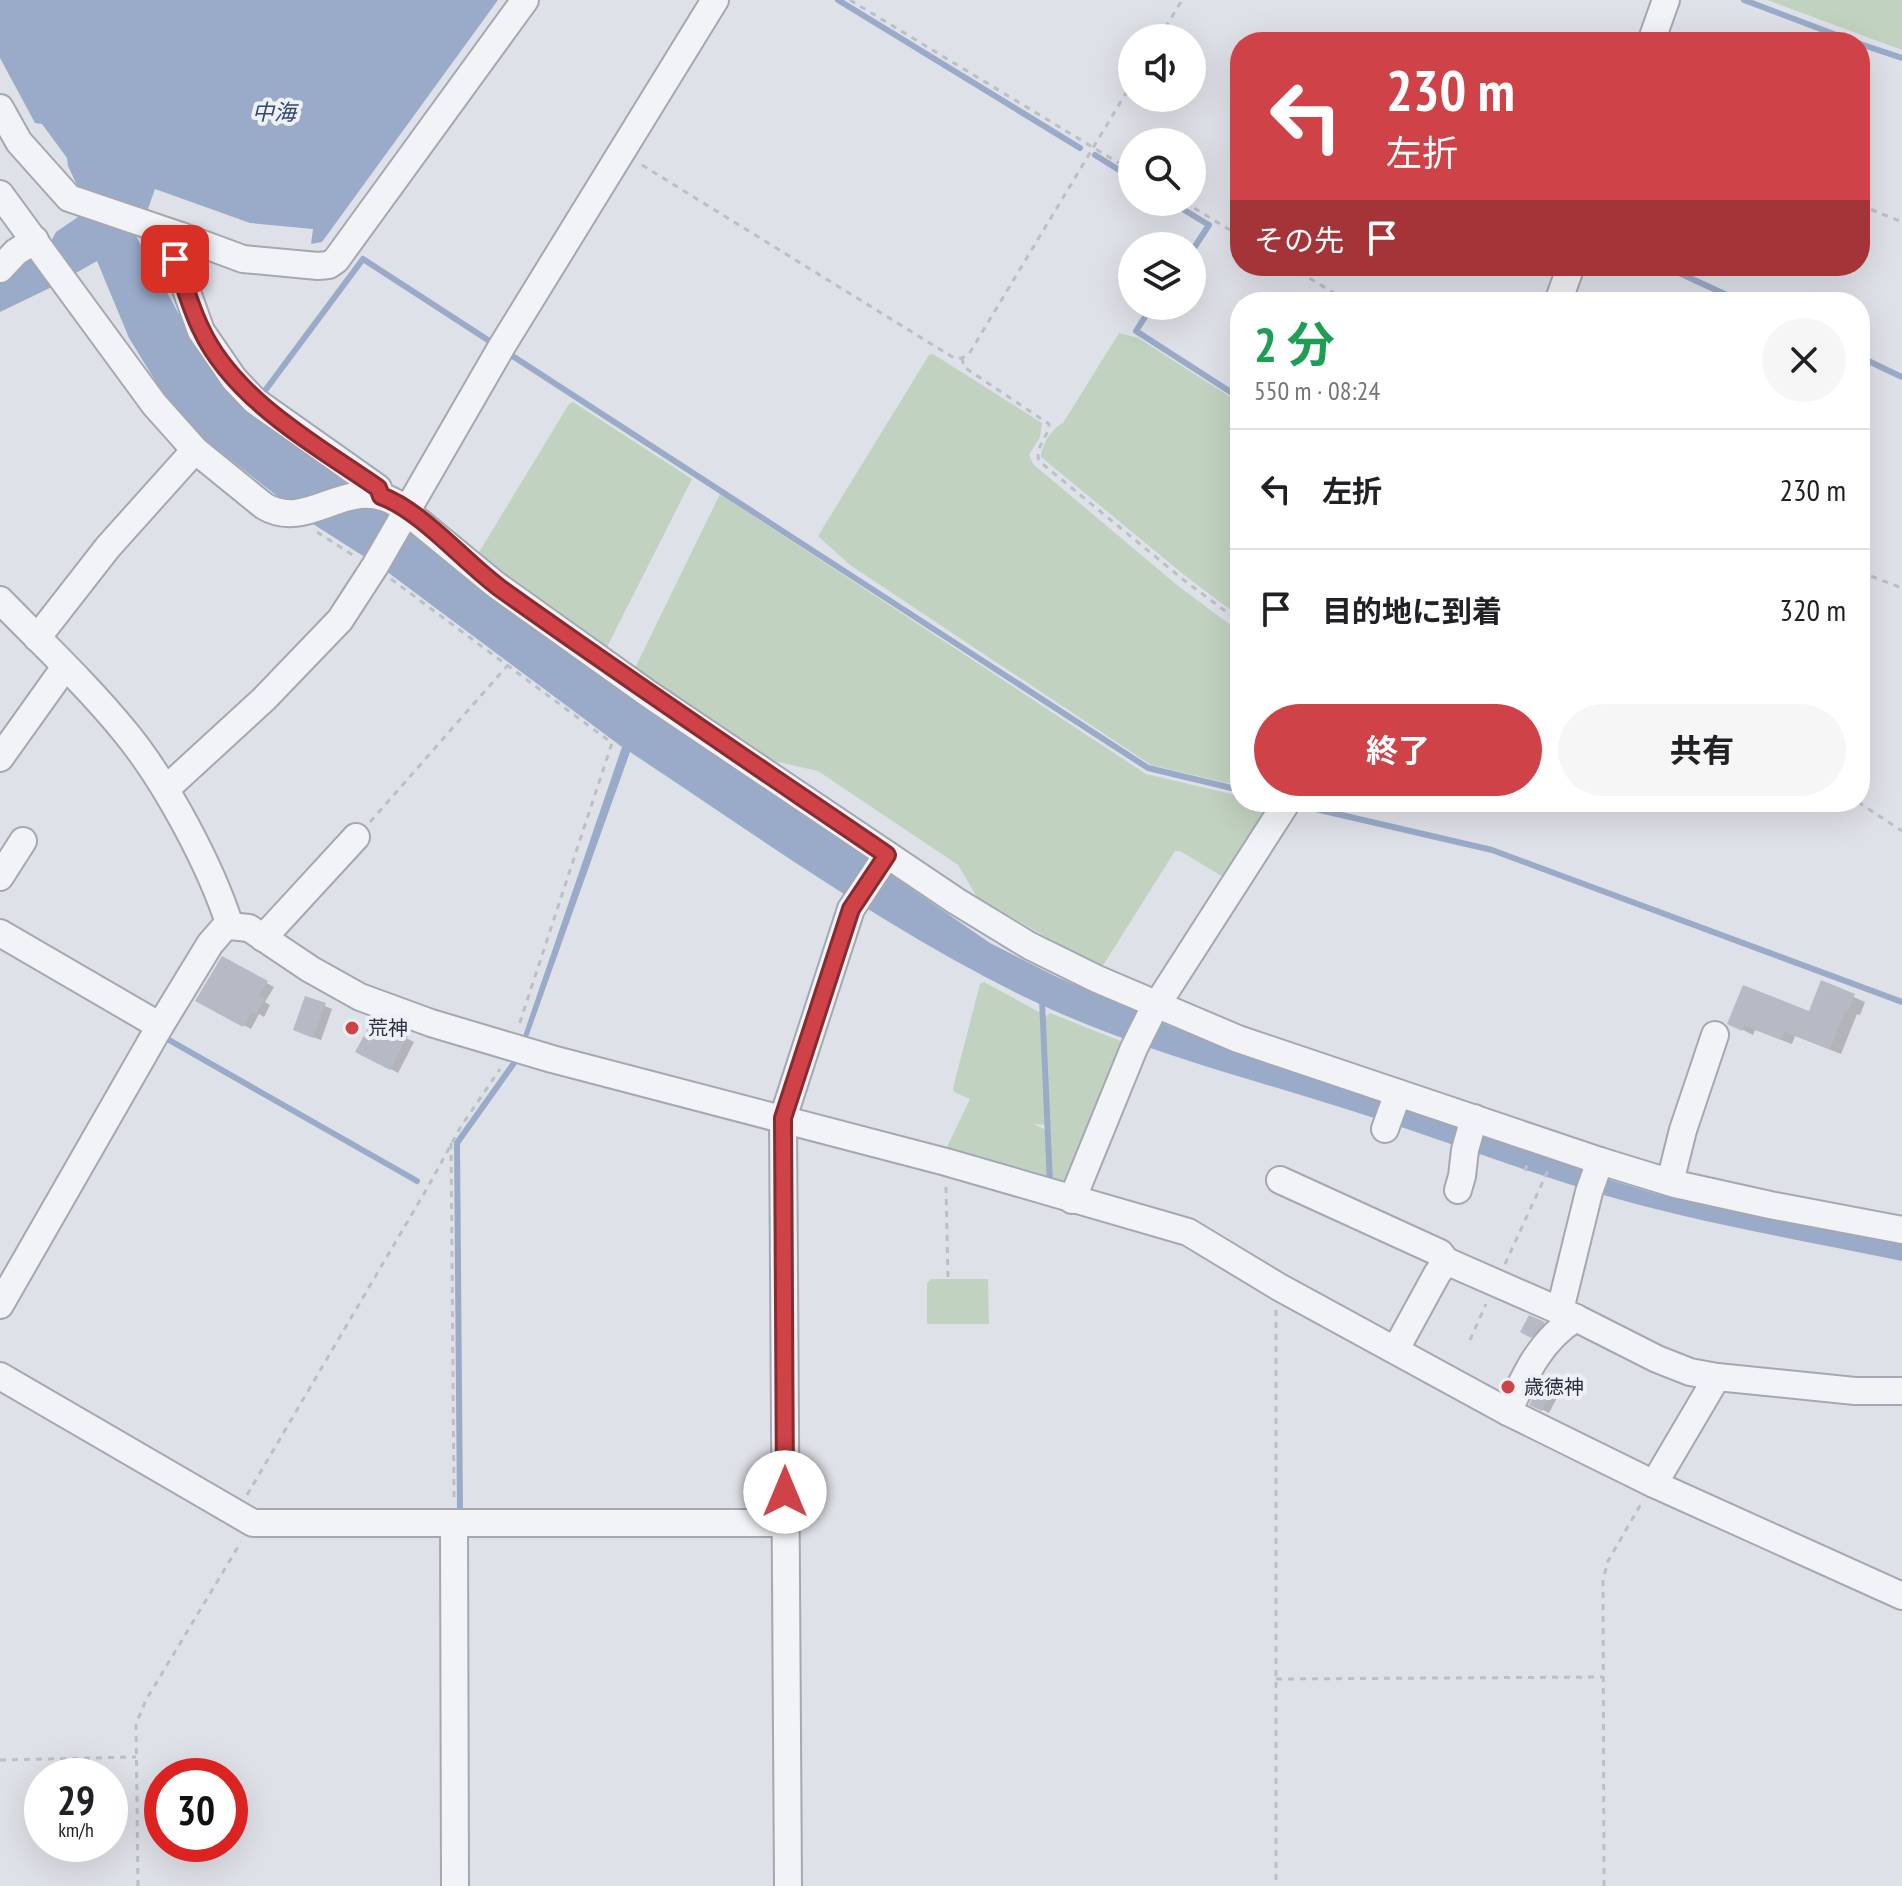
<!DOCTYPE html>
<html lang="ja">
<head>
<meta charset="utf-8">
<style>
  :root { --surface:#fff; --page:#f6f6f6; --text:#202124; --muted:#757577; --line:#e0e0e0; --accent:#cf4247 }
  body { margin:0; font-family:"PT Sans Narrow","Noto Sans JP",sans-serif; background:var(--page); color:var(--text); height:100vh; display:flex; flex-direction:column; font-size:30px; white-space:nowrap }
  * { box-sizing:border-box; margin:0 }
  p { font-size:26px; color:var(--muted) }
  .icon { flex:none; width:44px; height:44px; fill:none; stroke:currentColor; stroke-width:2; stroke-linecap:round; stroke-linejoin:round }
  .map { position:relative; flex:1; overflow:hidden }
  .sheet { position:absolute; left:1230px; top:292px; width:640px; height:520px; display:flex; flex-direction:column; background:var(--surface); border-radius:32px; box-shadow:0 8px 32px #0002 }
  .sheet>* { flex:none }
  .banner { position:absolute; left:1230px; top:32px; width:640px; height:244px; border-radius:32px; box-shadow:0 8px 32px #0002; background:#cf4247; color:#fff; overflow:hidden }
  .tools { position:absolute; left:1118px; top:24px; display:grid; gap:16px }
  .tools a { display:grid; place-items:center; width:88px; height:88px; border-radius:50%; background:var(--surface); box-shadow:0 8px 32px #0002; font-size:40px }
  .speed { position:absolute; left:24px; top:1758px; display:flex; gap:16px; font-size:40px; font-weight:700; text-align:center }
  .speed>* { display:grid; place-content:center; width:104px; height:104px; border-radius:50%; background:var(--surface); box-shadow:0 8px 32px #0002; line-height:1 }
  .speed small { font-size:20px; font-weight:400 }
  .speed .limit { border:12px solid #d22; background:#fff; color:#111 }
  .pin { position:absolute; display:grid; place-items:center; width:68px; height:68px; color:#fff; margin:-34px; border-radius:16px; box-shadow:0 4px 12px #0006 }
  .me { position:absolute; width:88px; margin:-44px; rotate:0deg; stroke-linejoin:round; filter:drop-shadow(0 0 6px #0008) }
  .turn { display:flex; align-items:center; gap:28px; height:168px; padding:0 24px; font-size:36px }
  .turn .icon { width:104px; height:104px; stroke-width:2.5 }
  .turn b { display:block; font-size:56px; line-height:68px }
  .then { display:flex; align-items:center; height:76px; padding:0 24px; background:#0003; gap:16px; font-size:30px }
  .round { display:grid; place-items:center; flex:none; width:84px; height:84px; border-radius:42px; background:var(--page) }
  .head { display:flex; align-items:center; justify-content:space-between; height:136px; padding:0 24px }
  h1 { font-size:48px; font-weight:700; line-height:60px; color:#1e9e55 }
  .primary-button { display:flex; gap:16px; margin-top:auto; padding:16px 24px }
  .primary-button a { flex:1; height:92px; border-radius:48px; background:var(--accent); color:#fff; font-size:32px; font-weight:700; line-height:92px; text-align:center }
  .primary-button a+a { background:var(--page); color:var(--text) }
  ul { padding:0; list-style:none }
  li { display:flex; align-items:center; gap:24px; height:120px; padding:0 24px; border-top:2px solid var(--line) }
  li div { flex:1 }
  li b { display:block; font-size:30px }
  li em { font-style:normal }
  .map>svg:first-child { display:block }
  .green { fill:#c2d2c0 }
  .water { fill:#99abc9 }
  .shadow { fill:#0003 }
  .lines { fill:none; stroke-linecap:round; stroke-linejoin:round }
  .stream { stroke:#99abc9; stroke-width:6 }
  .building { fill:#b6bac5 }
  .minor-casing { stroke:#a4a8b2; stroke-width:30 }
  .path { stroke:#bcc0c6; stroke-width:3; stroke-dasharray:6 6; stroke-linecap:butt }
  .minor { stroke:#f1f3f6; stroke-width:26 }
  .route-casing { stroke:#872b2e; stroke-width:20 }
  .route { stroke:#cf4247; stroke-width:14 }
  .poi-dot { fill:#cf4247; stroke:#eef0f6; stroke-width:3 }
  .labels { text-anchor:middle; stroke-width:8; stroke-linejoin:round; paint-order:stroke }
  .poi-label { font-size:20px; fill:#272e3f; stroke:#eef0f6; text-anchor:start }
  .water-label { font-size:22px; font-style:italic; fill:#314774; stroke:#eef0f6 }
</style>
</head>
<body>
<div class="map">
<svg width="1902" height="1886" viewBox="0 0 1902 1886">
  <rect width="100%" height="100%" fill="#dfe1e8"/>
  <g class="green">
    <polygon points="1767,0 1902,0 1902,50"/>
    <path d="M 1119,333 L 1138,338 L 1240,403 L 1240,617 L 1188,578 L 1041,457 C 1041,446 1052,428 1063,423 Z"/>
    <polygon points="933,354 1042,423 1040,437 1029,455 1033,464 1177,585 1240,632 1240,786 1151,765 850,565 818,536 929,355"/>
    <polygon points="573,402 692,479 606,649 551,614 478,554 569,404"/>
    <polygon points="720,494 1146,774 1240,796 1240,802 1267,802 1269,807 1225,878 1180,851 1175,851 1104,964 1098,967 977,897 958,865 818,771 774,761 634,670"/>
    <polygon points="984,982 1041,1013 1045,1125 1034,1124 1046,1130 1048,1183 945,1151 970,1099 954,1092 953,1088 980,984"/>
    <polygon points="1050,1013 1123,1042 1071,1190 1052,1185 1045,1017"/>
    <polygon points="931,1279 988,1279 989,1324 927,1324 927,1283"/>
  </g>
  <g class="water">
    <polygon points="0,0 498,0 322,242 311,244 313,229 250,223 155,189 144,220 84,200 68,166 67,158 42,124 35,123 0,58"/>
    <path d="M 81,215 L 139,225 L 136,236 L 191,336 L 253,413 L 412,533 L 516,617 L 990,943 L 1055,976 L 1169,1026 L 1607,1179 L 1660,1195 L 1902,1241 L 1902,1261 C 1796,1239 1687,1221 1584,1189 C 1504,1164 1426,1134 1346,1109 C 1241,1076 1131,1048 1031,1000 C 890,932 760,838 630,752 L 527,1040 L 522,1039 L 622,747 L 382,568 L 313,524 L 195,432 L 159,387 L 129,338 L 97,261 L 74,274 L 50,243 L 56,232 Z"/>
    <polygon points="33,255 56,285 0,312 0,283"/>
  </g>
  <g class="shadow">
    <polygon points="222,959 274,987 265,1002 270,1005 264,1017 259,1014 251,1029 198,1001"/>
    <polygon points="1822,983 1865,1002 1860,1015 1857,1014 1841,1054 1795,1036 1792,1044 1755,1030 1753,1035 1729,1023 1810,1013"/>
    <polygon points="306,998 332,1009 321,1040 302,1033"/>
    <polygon points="373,1021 414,1042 398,1073 358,1051"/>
    <polygon points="1530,1317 1551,1327 1539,1340 1523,1331"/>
    <polygon points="1544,1379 1562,1388 1549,1413 1532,1404"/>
  </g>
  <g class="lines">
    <g class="stream">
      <polyline points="838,0 1080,148"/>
      <polyline points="1744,0 1855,42"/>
      <polyline points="1860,44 1902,58"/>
      <polyline points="1095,155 1132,178"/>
      <polyline points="1171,202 1209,225 1192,251"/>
      <polyline points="1664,266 1742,302"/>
      <polyline points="1152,306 1136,331 1240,398"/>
      <polyline points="511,355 1148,768 1240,790"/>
      <polyline points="1860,357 1902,377"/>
      <polyline points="264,392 363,259 491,342"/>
      <polyline points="1294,804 1492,850 1902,1002"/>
      <polyline points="1042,999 1050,1184"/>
      <polyline points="169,1040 417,1181"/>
      <polyline points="460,1514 457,1143 514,1063"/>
    </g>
  </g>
  <g class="building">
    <polygon points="222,956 268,981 259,996 264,999 256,1014 251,1012 243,1027 195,1001"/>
    <polygon points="1821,980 1855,994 1849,1010 1846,1009 1830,1049 1784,1031 1781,1040 1744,1025 1742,1031 1727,1024 1743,985 1809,1011"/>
    <polygon points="305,996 326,1003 313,1038 293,1030"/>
    <polygon points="373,1019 408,1036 390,1070 355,1052"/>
    <polygon points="1529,1315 1545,1322 1531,1338 1520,1332"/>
    <polygon points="1544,1376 1556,1382 1542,1411 1529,1405"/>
  </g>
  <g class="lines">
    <g class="minor-casing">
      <g id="minor">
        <polyline points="1651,42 1666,0"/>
        <polyline points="0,108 19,142 69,198 181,236 175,259 201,331 234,379 255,401 378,488 381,496"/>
        <path d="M 0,194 L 154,404 L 195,450 L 264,506 C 309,533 346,474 396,503 L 496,585 L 650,695 L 956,901 L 1030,946 L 1097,979 L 1238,1039 L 1600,1161 L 1675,1184 L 1770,1205 L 1902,1230"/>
        <polyline points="181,236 243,259 318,266 329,265 336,260 525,0"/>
        <polyline points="0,269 16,252 35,240"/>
        <polyline points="1558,302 1571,266"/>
        <path d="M 0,600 C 42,643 88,686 126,733 C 166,782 211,866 230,926"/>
        <polyline points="37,638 108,547 195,450"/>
        <polyline points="0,758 65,667"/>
        <polyline points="166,789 264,699 340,620 375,566 502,346 715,0"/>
        <polyline points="0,877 23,841"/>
        <polyline points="0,933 160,1026"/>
        <polyline points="263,938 356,837"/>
        <polyline points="1385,1129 1398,1093"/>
        <polyline points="1280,1180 1440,1253 1446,1261"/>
        <polyline points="1670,1182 1683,1130 1715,1035"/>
        <polyline points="1458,1190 1462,1176 1465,1150 1474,1118"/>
        <polyline points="1072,1200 1134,1048 1151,1014 1287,802"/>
        <polyline points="0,1305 160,1026 210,944 223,929 230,926 249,928 310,969 360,997 431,1023 552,1059 946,1162 1188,1232 1279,1287 1508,1412 1654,1484 1902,1596"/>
        <polyline points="1560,1310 1589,1192 1600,1161"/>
        <polyline points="1396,1349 1437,1274 1446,1261 1576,1318 1657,1359 1690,1372 1717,1377"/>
        <polyline points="0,1376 253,1523 785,1523"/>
        <path d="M 1508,1412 C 1525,1375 1540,1340 1576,1318"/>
        <polyline points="1654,1484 1717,1377 1855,1391 1902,1391"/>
        <polyline points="454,1523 455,1886"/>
        <polyline points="788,1886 783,1118 851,909 887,855"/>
      </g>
    </g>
    <g class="path">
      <polyline points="850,0 1132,171"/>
      <polyline points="1159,38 1182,0"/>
      <polyline points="642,165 954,358 962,358 969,354 1132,83"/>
      <polyline points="1184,202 1240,236"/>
      <polyline points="1860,205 1902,222"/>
      <polyline points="1289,266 1349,302"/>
      <path d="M 962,358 L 964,367 L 1049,424 C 1049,437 1034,447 1039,461 L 1185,581 L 1240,622"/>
      <polyline points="317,532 354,556"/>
      <polyline points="1860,572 1902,588"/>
      <polyline points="391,579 612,743 519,1025"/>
      <polyline points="1858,802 1902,831"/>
      <polyline points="370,822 507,666"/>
      <polyline points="451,1143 454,1500"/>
      <polyline points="1525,1171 1528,1162"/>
      <polyline points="946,1187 948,1279"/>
      <polyline points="1505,1264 1550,1166"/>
      <polyline points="1276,1310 1276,1886"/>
      <polyline points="1470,1340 1486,1304"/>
      <polyline points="247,1495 429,1185 460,1128 500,1069"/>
      <polyline points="1276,1679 1603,1677"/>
      <polyline points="0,1760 136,1757"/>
      <polyline points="138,1886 136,1724 146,1700 241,1542"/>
      <polyline points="1604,1886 1603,1580 1608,1561 1641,1504"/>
    </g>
    <use href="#minor" class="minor"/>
  </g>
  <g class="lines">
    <g class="route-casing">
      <path id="route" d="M 175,259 C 184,282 190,307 201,329 C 234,400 316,445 378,488 L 381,496 C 422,511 464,562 501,589 C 628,680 758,767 887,855 L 851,909 L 783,1118 L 785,1492"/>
    </g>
    <use href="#route" class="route"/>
  </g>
  <g class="poi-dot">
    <circle cx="352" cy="1028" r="8"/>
    <circle cx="1508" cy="1387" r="8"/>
  </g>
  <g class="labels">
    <g class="poi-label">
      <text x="368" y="1035">荒神</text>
      <text x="1524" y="1394">歳徳神</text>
    </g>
    <g class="water-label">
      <text x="274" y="120">中海</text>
    </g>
  </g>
</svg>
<div class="tools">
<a><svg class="icon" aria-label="sound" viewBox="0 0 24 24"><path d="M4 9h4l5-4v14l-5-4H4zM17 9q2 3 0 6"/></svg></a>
<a><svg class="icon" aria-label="search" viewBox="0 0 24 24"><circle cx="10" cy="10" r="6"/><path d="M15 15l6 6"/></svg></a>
<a><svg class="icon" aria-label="layers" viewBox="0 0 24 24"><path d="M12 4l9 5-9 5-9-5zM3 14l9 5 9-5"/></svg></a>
</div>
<div class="speed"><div>29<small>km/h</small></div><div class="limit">30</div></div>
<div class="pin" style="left:175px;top:259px;background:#d93025"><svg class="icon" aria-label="arrive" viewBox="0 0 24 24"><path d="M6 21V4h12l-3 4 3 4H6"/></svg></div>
<svg class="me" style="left:785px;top:1492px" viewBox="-20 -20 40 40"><circle r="19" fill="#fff"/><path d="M0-13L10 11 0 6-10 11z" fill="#cf4247"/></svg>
<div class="banner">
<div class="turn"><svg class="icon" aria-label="left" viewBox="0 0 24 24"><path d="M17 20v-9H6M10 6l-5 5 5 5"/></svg><div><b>230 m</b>左折</div></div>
<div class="then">その先<svg class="icon" aria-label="arrive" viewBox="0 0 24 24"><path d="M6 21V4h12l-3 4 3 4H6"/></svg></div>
</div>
<section class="sheet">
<div class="head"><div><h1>2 分</h1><p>550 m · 08:24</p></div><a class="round"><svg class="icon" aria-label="close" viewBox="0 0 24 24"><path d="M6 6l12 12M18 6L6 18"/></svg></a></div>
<ul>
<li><svg class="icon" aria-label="left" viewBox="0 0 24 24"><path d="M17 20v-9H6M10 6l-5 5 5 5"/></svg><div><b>左折</b></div><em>230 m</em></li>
<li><svg class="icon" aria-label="arrive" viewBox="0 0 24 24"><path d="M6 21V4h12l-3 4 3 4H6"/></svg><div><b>目的地に到着</b></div><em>320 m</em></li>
</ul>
<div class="primary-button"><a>終了</a><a>共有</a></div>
</section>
</div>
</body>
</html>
